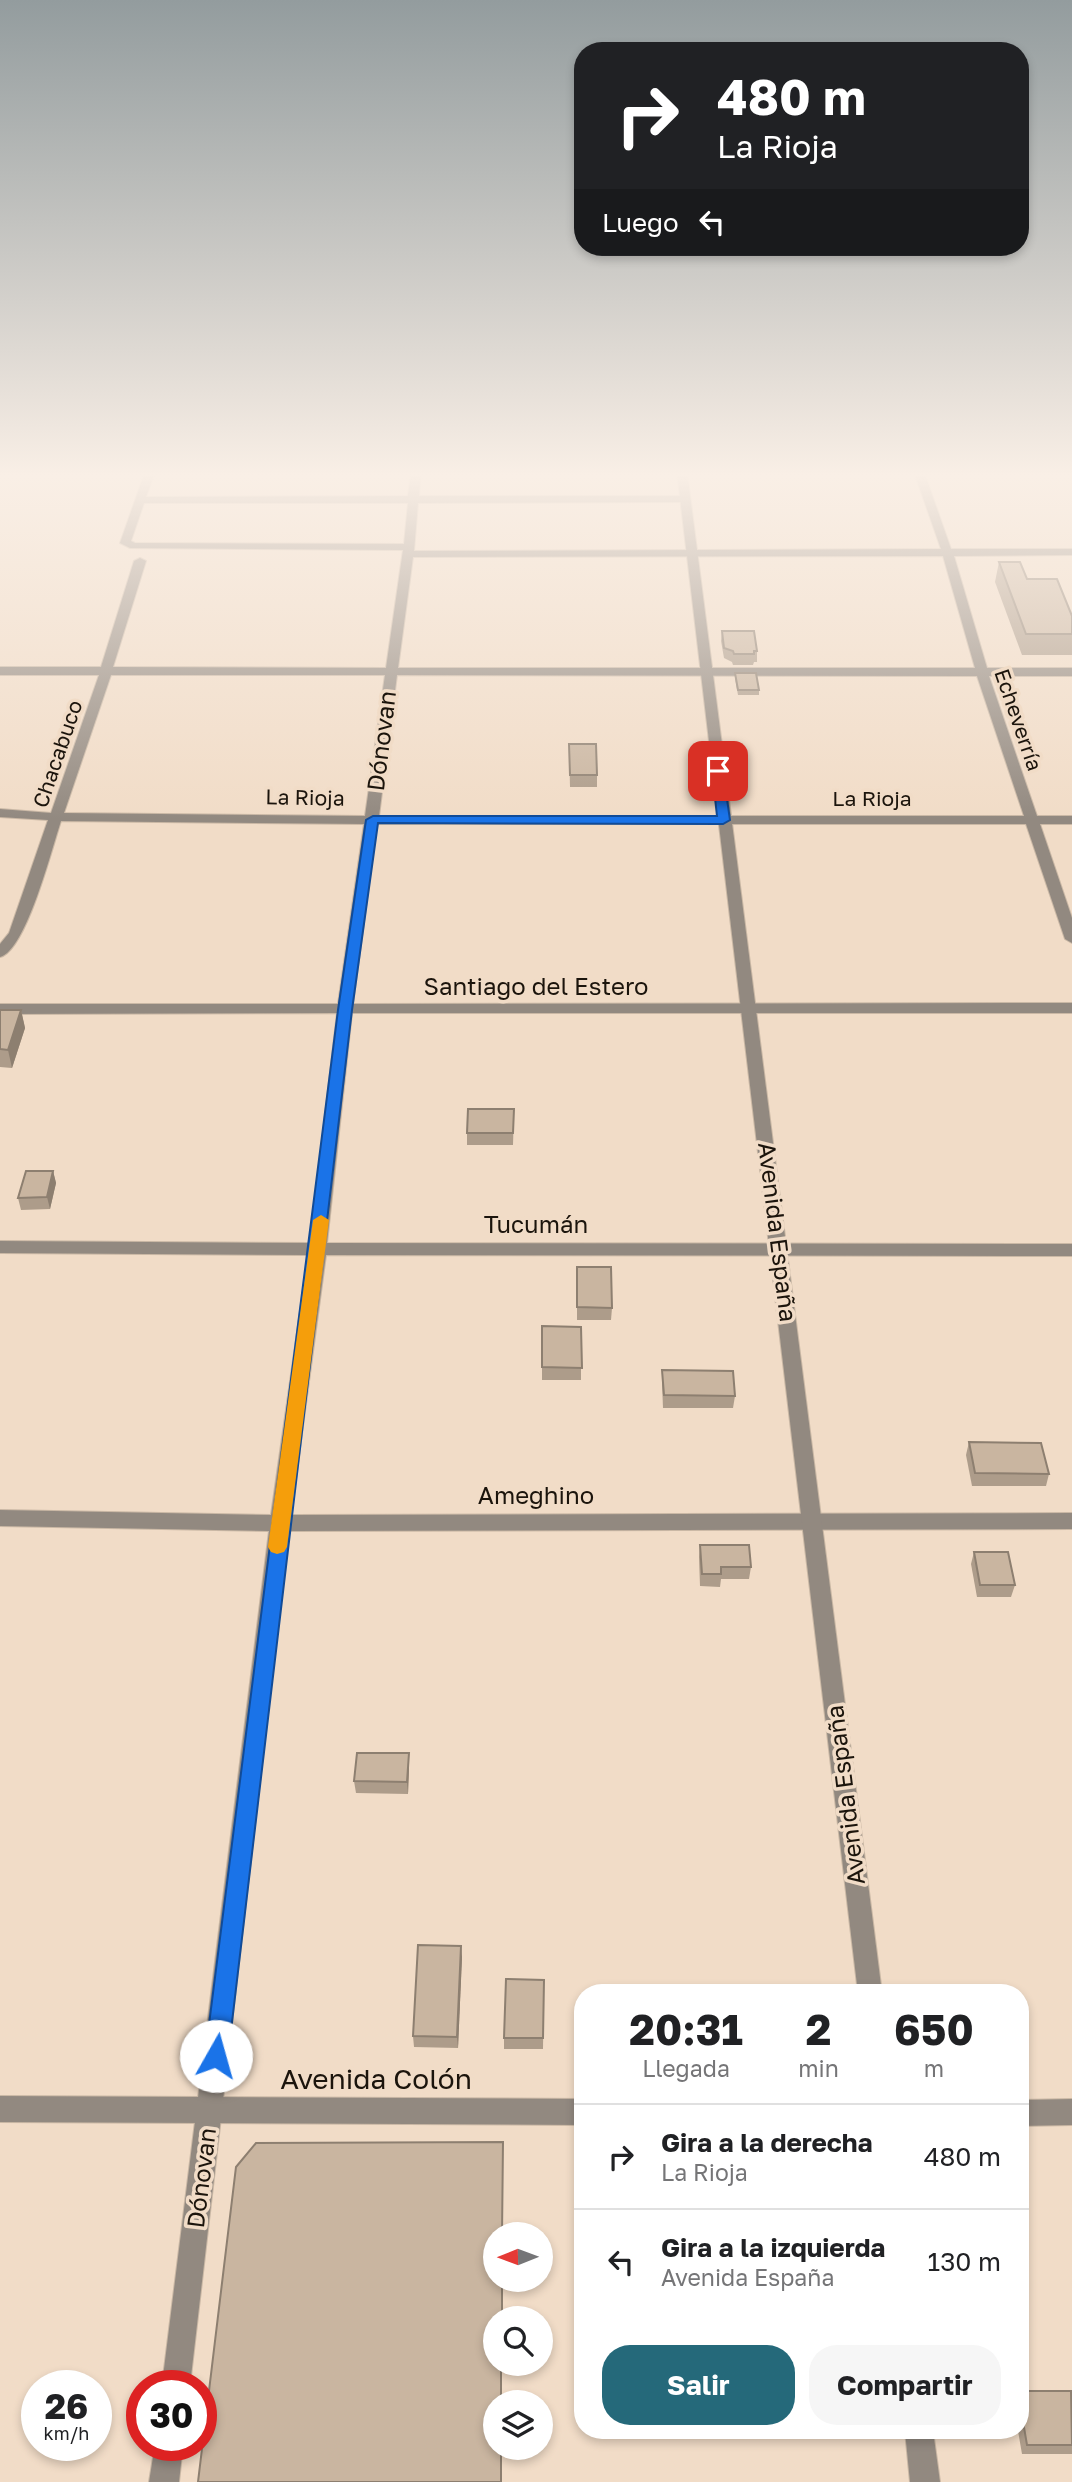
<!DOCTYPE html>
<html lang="es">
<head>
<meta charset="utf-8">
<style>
  :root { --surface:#fff; --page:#f6f6f6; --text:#202124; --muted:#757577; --line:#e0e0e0; --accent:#25697a }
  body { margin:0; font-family:"Golos Text",sans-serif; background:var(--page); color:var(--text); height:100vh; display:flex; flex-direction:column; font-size:26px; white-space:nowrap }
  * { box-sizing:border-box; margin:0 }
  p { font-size:23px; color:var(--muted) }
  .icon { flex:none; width:38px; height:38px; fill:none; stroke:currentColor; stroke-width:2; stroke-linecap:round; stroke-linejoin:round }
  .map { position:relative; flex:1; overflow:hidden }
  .drawer { position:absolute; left:574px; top:1984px; width:455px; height:455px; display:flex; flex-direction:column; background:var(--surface); border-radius:28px; box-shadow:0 4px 10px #0003 }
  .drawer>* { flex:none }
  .hud { position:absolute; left:574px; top:42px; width:455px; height:214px; border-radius:28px; box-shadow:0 4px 10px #0003; background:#202124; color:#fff; overflow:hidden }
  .needle { width:46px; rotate:269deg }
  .fabs { position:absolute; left:483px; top:2222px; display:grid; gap:14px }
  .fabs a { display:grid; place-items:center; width:70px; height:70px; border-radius:50%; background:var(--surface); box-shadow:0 4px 10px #0003; font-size:35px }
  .speed { position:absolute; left:21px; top:2370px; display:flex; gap:14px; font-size:35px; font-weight:700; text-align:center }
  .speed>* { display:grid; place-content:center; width:91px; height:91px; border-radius:50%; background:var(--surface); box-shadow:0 4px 10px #0003; line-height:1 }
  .speed small { font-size:18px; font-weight:400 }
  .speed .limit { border:10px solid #d22; background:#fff; color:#111 }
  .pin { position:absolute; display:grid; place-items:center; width:60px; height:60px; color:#fff; margin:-30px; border-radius:14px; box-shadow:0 4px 10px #0006 }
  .me { position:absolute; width:77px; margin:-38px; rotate:7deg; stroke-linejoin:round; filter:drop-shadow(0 0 5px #0008) }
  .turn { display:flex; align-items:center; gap:24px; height:147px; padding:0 28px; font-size:32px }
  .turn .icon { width:91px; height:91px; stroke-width:2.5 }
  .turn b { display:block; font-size:49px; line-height:60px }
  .then { display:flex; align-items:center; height:66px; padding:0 28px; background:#0003; gap:14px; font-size:26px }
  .eta { display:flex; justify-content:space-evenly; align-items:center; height:119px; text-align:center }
  .eta b { font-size:42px; font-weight:700; line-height:49px }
  .primary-button { display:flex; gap:14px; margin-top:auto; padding:14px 28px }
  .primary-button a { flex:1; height:80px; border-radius:28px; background:var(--accent); color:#fff; font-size:28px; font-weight:700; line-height:80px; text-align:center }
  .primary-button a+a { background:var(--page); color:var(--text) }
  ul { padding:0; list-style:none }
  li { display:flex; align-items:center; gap:21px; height:105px; padding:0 28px; border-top:2px solid var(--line) }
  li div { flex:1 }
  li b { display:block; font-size:26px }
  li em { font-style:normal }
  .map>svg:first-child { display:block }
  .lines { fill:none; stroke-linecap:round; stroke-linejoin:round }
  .minor-casing { stroke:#cab8a5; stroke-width:2 }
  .tertiary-casing { stroke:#cab8a5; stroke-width:2 }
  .minor { fill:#928980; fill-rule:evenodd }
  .tertiary { fill:#928980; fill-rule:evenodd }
  .wall { fill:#ad9c8a }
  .shaded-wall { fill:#8d7f70 }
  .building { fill:#c9b5a0; stroke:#8d7f70; stroke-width:2 }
  .route { fill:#1a73e8; stroke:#114b97; stroke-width:2 }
  .slow { fill:#f59e0b }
  .labels { text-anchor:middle; stroke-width:7; stroke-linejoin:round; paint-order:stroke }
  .far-street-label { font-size:21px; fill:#1b140c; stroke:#f1dcc7 }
  .street-label { font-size:24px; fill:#1b140c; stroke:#f1dcc7 }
  .near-street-label { font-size:28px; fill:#1b140c; stroke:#f1dcc7 }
</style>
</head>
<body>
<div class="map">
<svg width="1072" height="2482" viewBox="0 0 1072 2482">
  <rect width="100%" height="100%" fill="#f1dcc7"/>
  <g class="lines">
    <g class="minor-casing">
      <g id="minor">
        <path d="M 145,472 L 155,472 L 146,497 L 408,496 L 411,472 L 421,472 L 419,496 L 685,496 L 690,499 L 685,502 L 418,503 L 414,551 L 941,549 L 914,472 L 924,472 L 951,549 L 1072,549 L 1072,555 L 954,556 L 987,668 L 1072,668 L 1072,676 L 989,676 L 1037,816 L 1072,816 L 1072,824 L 1040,824 L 1072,918 L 1072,943 L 1065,939 L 1026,824 L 377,824 L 353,1004 L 1072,1003 L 1072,1013 L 352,1013 L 327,1243 L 1072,1244 L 1072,1256 L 326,1255 L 291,1515 L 1072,1513 L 1072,1529 L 289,1531 L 190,2385 L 162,2385 L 269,1531 L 0,1526 L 0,1510 L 271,1515 L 308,1255 L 0,1253 L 0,1241 L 310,1243 L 337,1013 L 0,1014 L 0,1004 L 338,1004 L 364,824 L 61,821 C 52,848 26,951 0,957 L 0,944 L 9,933 L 48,820 L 0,817 L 0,809 L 51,813 L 99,675 L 0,675 L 0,667 L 101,667 L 134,561 L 140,558 L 146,561 L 113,667 L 386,668 L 403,550 L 130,548 L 120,543 ZM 144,503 L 408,503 L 404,544 L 135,543 L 131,541 ZM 943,556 L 975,668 L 398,668 L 413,557 ZM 111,675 L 385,675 L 365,816 L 64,813 ZM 397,675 L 977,676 L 1024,816 L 379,816 Z"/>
        <polygon points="155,2445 183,2445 179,2482 149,2482"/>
      </g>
    </g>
    <g class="tertiary-casing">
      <g id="tertiary">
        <polygon points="677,472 687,472 882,1993 858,1993"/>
        <polygon points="0,2096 583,2099 583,2125 0,2122"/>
        <polygon points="1072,2099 1072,2125 1020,2126 1020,2100"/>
        <polygon points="905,2431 933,2431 940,2482 910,2482"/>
      </g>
    </g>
    <use href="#minor" class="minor"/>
    <use href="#tertiary" class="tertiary"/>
  </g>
  <g class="wall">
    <polygon points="999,562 1027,579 1072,616 1072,655 1022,655 995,582"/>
    <polygon points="722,631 757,651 757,662 754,662 753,665 733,665 732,662 724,658 721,641"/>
    <polygon points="735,673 759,690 759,695 738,695 735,678"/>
    <polygon points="569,744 597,775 597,787 570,787"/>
    <polygon points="0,1010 21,1010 25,1028 12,1068 0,1067"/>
    <polygon points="514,1109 513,1145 467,1145 467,1133"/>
    <polygon points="53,1171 56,1183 50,1209 21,1210 18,1198"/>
    <polygon points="577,1267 612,1308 611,1320 577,1320"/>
    <polygon points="542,1326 581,1327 581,1380 542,1380"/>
    <polygon points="662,1370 735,1396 733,1408 663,1408 662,1383"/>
    <polygon points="969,1442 1049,1474 1046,1486 972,1486 966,1455"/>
    <polygon points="700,1545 751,1567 749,1579 721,1579 720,1587 700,1586 699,1557"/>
    <polygon points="974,1552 1015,1585 1011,1597 977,1597 971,1564"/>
    <polygon points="409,1765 408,1794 356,1793 354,1781"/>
    <polygon points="462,1957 458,2048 414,2047 413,2036"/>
    <polygon points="544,1980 543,2049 504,2049 504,2038"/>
    <polygon points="1020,2391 1072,2394 1072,2454 1022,2454 1018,2431 1020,2431"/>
  </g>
  <g class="shaded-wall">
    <polygon points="21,1010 25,1028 12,1068 8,1050"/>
    <polygon points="53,1171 56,1183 50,1209 47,1197"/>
    <polygon points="409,1753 409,1765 408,1794 407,1782"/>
    <polygon points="461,1946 462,1957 458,2048 457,2037"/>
  </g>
  <g class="building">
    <polygon points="999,562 1020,562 1027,579 1057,579 1072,616 1072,634 1026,634"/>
    <polygon points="722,631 754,631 757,651 754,651 754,654 734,654 733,651 724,648"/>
    <polygon points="735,673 756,673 759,690 738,690"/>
    <polygon points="569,744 596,744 597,775 570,775"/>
    <polygon points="0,1010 21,1010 8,1050 0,1049"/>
    <polygon points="468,1109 514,1109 513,1133 467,1133"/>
    <polygon points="26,1171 53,1171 47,1197 18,1198"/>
    <polygon points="577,1267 611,1267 612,1308 577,1307"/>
    <polygon points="542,1326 581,1327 582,1368 542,1367"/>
    <polygon points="662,1370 733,1371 735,1396 664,1395"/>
    <polygon points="969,1442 1041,1443 1049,1474 975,1473"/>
    <polygon points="700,1545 749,1545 751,1567 721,1567 721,1574 702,1574"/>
    <polygon points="974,1552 1008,1552 1015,1585 980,1585"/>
    <polygon points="357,1753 409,1753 407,1782 354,1781"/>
    <polygon points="418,1945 461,1946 457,2037 413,2036"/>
    <polygon points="506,1979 544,1980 543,2038 504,2038"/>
    <polygon points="503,2142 502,2235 495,2235 495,2280 502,2280 502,2319 495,2319 495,2364 501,2364 501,2403 495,2403 495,2448 501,2448 501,2482 198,2482 236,2167 256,2143"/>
    <polygon points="1020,2391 1071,2391 1072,2445 1027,2445 1020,2404"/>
  </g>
  <linearGradient id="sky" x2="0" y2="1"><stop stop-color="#939c9e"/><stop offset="0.58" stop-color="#f9efe6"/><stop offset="1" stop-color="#f9efe6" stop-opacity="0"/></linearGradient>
  <rect width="1072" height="819" fill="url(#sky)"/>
  <polygon class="route" points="718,767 723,771 730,820 723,824 378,823 352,1010 228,2056 225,2064 216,2067 208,2064 205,2056 338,1010 366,820 373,816 717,816 712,771"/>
  <polygon class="slow" points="321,1215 329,1220 287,1547 284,1552 277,1554 271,1552 268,1547 313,1220"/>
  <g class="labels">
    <g class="far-street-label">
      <text transform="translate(1018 720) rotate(71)" y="7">Echeverría</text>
      <text transform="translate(58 754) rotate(-71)" y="7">Chacabuco</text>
      <text transform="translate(305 798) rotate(1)" y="7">La Rioja</text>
      <text x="872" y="806">La Rioja</text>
    </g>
    <g class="street-label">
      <text transform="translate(382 741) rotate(-83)" y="8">Dónovan</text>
      <text x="536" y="995">Santiago del Estero</text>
      <text x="536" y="1233">Tucumán</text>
      <text transform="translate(777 1232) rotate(83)" y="8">Avenida España</text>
      <text x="536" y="1504">Ameghino</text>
      <text transform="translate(846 1795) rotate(-97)" y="8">Avenida España</text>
      <text transform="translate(202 2178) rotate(-83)" y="8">Dónovan</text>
    </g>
    <g class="near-street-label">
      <text x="376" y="2089">Avenida Colón</text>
    </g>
  </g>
</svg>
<div class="fabs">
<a><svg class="needle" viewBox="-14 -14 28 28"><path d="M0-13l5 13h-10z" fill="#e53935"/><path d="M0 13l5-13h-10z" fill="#757577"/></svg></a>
<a><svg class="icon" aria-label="search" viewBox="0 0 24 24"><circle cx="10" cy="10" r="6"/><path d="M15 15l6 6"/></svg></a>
<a><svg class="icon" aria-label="layers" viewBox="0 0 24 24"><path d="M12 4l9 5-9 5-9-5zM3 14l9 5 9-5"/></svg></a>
</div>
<div class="speed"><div>26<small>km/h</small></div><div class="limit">30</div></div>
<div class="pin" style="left:718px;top:771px;background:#d93025"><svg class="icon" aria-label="arrive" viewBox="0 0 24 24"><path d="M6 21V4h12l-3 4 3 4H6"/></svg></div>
<svg class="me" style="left:216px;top:2056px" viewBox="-20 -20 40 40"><circle r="19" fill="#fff"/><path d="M0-13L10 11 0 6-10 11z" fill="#1a73e8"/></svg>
<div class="hud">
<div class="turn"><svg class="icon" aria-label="right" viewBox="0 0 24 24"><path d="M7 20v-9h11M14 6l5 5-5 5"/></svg><div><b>480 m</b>La Rioja</div></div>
<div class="then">Luego<svg class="icon" aria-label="left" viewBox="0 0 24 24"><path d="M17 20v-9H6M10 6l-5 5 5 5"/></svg></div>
</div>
<section class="drawer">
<div class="eta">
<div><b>20:31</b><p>Llegada</p></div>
<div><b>2</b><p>min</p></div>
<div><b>650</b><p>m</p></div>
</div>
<ul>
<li><svg class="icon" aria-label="right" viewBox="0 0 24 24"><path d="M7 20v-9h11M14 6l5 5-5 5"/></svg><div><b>Gira a la derecha</b><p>La Rioja</p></div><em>480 m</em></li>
<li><svg class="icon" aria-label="left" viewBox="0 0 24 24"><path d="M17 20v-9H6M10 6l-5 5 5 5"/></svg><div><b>Gira a la izquierda</b><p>Avenida España</p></div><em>130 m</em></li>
</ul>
<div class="primary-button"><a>Salir</a><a>Compartir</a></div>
</section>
</div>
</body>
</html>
